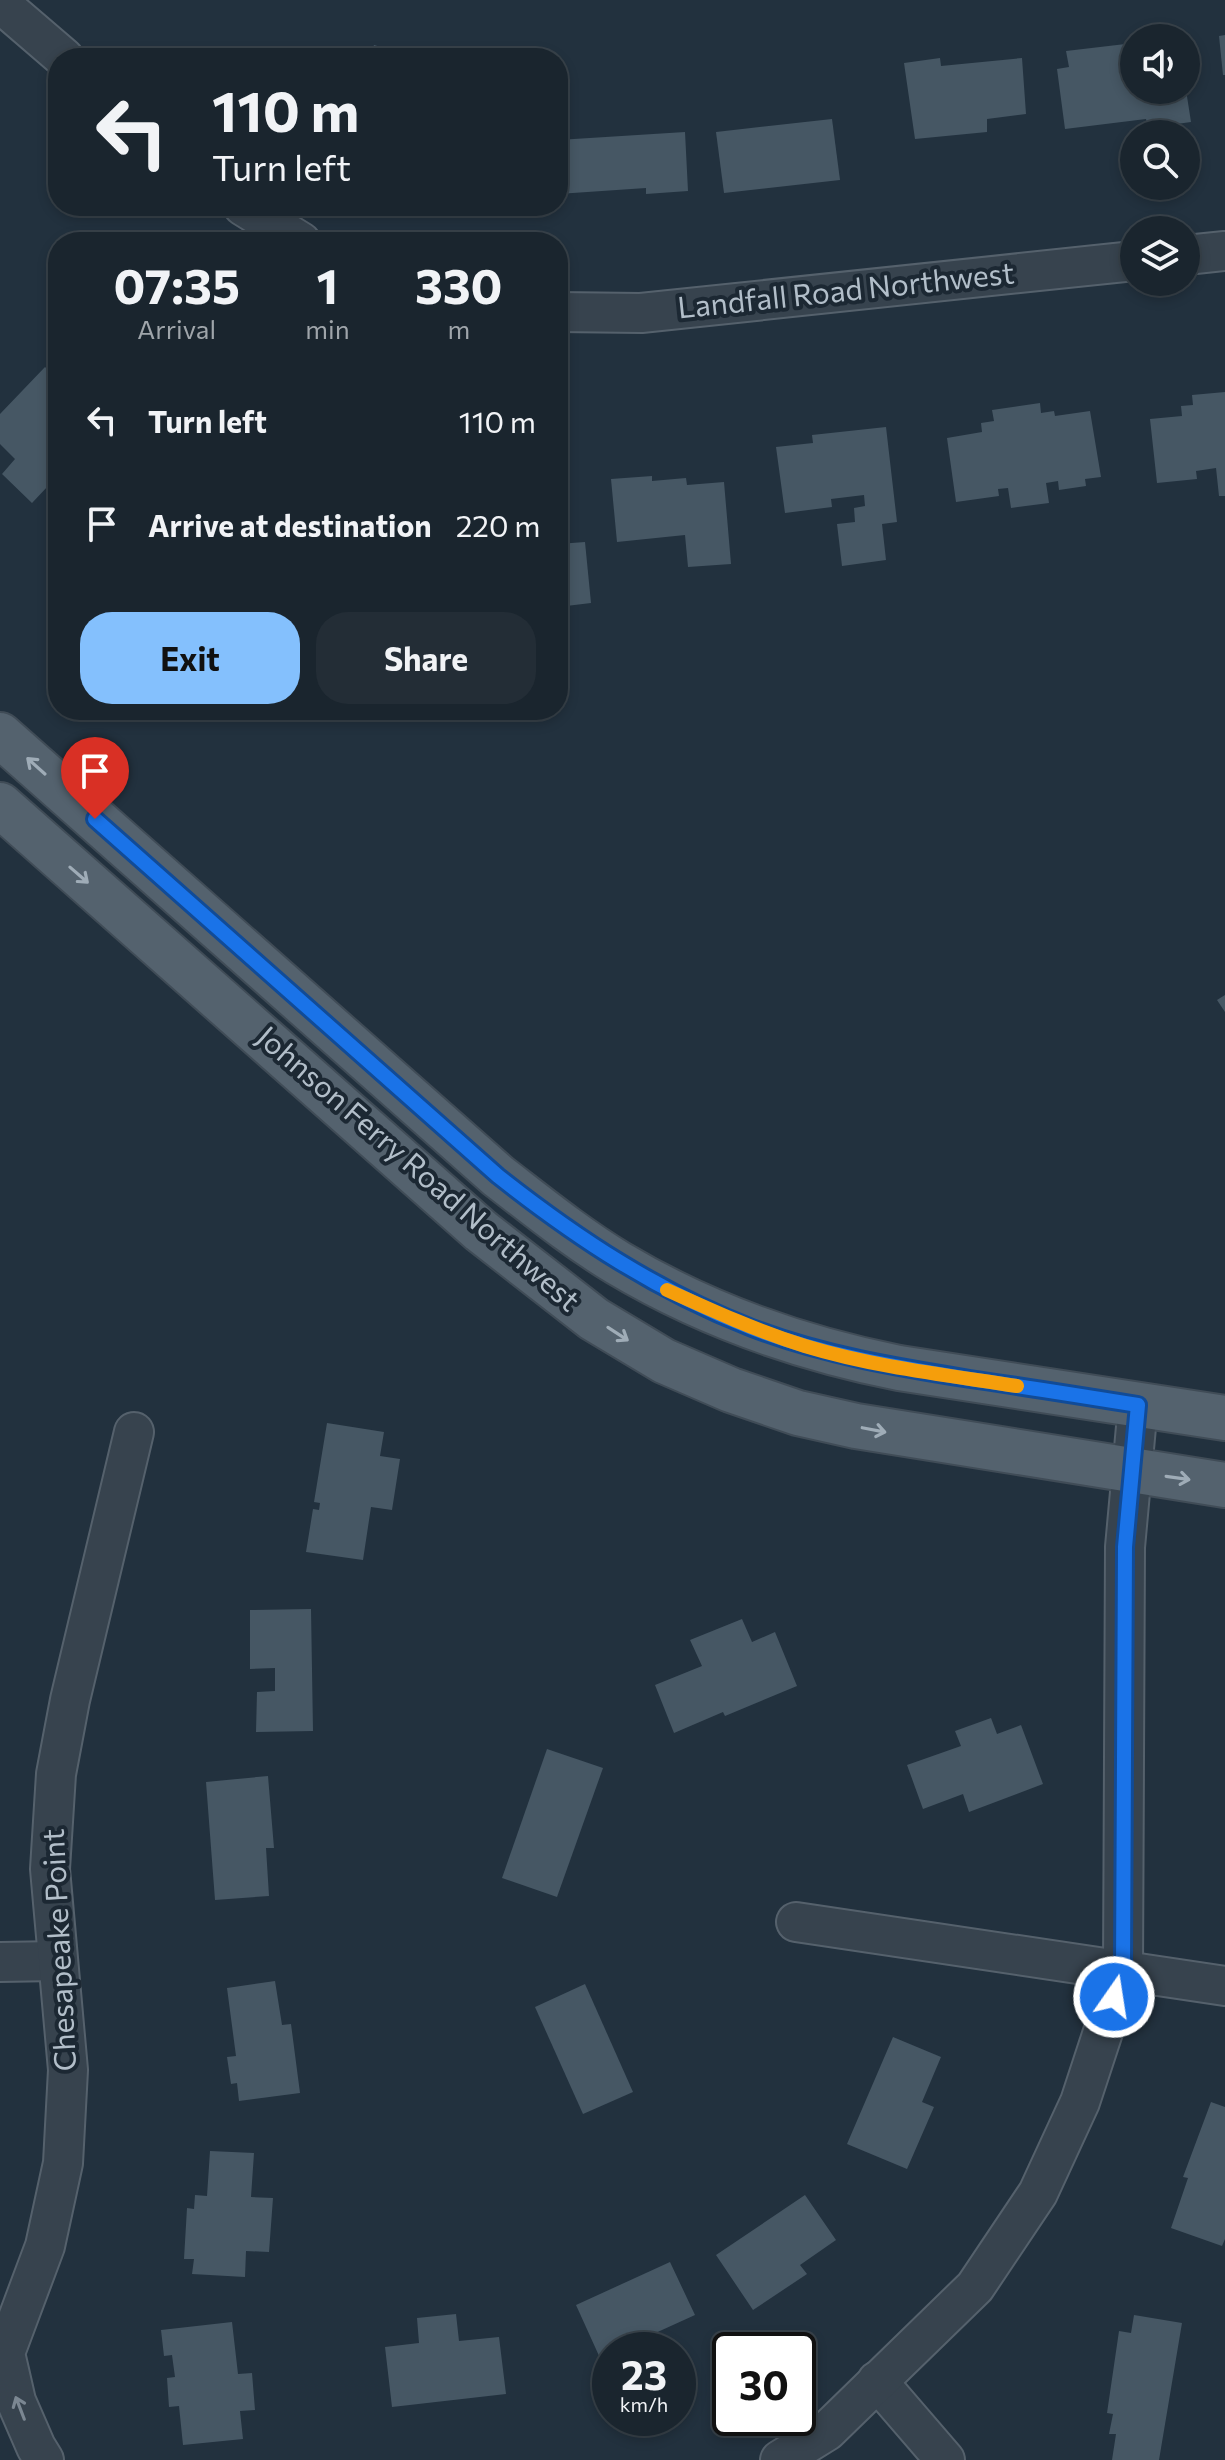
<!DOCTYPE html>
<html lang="en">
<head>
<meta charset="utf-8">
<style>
  :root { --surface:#1a252e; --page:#232d36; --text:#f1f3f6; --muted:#9fa5aa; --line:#38424a; --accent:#84c0fd }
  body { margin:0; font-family:Commissioner,sans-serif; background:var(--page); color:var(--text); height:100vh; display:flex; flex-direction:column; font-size:30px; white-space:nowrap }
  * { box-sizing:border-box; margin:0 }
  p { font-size:26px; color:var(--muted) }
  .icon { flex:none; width:44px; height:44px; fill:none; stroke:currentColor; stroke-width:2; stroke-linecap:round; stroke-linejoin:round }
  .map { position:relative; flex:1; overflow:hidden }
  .side { position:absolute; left:48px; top:232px; width:520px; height:488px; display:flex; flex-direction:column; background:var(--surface); border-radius:32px; box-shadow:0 4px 12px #0003,0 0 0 2px var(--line) }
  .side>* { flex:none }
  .guide { position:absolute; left:48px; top:48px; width:520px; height:168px; border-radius:32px; box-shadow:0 4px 12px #0003,0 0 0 2px var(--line); background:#1a252e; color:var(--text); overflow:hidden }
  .controls { position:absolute; left:1120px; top:24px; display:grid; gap:16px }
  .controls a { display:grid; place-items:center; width:80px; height:80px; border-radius:50%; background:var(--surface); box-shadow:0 4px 12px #0003,0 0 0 2px var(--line); font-size:40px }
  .speed { position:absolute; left:592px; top:2332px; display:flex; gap:16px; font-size:40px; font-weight:700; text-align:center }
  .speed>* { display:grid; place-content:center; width:104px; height:104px; border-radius:50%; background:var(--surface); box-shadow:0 4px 12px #0003,0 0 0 2px var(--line); line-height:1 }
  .speed small { font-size:20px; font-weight:400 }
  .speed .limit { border:4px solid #111; border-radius:12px; background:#fff; color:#111 }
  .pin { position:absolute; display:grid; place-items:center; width:68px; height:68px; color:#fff; margin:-82px -34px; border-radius:50% 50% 50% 0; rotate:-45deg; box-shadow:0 0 8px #0007 }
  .pin .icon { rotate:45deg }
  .me { position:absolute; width:88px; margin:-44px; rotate:13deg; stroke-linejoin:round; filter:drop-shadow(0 0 6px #0008) }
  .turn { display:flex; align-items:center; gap:28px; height:168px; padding:0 32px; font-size:36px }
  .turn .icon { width:104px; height:104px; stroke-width:2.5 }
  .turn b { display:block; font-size:56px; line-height:68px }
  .eta { display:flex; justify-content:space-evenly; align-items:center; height:136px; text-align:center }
  .eta b { font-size:48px; font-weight:700; line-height:56px }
  .action { display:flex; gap:16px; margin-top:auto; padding:16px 32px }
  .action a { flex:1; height:92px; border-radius:32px; background:var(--accent); color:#111; font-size:32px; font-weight:700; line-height:92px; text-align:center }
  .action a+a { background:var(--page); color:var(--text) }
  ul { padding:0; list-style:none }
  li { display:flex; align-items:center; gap:24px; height:104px; padding:0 32px }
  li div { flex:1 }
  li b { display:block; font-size:30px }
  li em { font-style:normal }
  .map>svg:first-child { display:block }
  .building { fill:#465764 }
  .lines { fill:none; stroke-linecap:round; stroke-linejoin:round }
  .minor-casing { stroke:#55616c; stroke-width:42 }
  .primary-casing { stroke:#404c57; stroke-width:48 }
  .minor { stroke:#37434e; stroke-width:38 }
  .primary { stroke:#54626e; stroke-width:44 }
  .oneway { stroke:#9facb7 }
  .oneway2 { stroke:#7b8792 }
  .route-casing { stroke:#114b97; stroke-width:20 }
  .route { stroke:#1a73e8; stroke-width:14 }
  .slow { stroke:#f59e0b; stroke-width:14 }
  .labels { text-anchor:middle; stroke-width:8; stroke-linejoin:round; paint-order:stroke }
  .street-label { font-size:30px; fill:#b2bec9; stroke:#1c2833 }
</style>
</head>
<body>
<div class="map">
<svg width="1225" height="2460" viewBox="0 0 1225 2460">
  <rect width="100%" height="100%" fill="#22313e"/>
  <g class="building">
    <polygon points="1225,35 1225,75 1223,75 1219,36"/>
    <polygon points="1134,43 1134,90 1186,90 1191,122 1148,128 1146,119 1065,129 1057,69 1069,67 1066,51"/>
    <polygon points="374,45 414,57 414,58 370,58"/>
    <polygon points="940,58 941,66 1022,58 1026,114 987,119 987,132 915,139 904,63"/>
    <polygon points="832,119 840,180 724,193 716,132"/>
    <polygon points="685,132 688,191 646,194 646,188 558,194 558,140"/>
    <polygon points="45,367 58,379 58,496 48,486 32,503 2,474 15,459 0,444 0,414"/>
    <polygon points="1225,392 1225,496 1219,496 1216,468 1196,471 1197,479 1157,483 1150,419 1182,416 1181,406 1193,405 1192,395"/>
    <polygon points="1040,403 1041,413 1054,411 1055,416 1090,411 1101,477 1085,479 1086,486 1059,490 1058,481 1046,483 1049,503 1011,508 1008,488 998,489 999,496 956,502 947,438 982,432 981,423 994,421 992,410"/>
    <polygon points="886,427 897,522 882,524 886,560 842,566 837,524 855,522 854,508 865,506 864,495 831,499 832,507 785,513 776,447 813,443 812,435"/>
    <polygon points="652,476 652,481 686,478 687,485 724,482 731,564 688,567 685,535 617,542 611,479"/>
    <polygon points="585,542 591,603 558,607 558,544"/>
    <polygon points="1225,995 1225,1012 1217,1000"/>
    <polygon points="327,1423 384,1432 380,1456 400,1459 392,1510 371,1507 363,1560 306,1552 313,1509 319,1510 320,1503 314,1502"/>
    <polygon points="311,1609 313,1731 256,1732 257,1692 275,1691 275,1668 250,1669 250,1610"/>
    <polygon points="742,1619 752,1642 775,1632 797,1686 725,1716 723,1712 674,1733 655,1685 702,1666 690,1640"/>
    <polygon points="991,1718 997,1734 1021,1725 1043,1784 969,1812 963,1794 923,1809 907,1765 961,1746 955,1731"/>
    <polygon points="547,1749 603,1768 557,1897 502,1878"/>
    <polygon points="268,1776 274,1848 266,1848 269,1896 215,1900 206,1782"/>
    <polygon points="275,1981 282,2025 291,2024 300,2093 239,2101 237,2083 231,2084 227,2057 236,2056 227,1988"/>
    <polygon points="585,1984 633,2092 583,2114 535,2007"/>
    <polygon points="893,2037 941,2057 922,2102 934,2107 907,2169 847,2144"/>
    <polygon points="1211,2102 1225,2107 1225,2239 1222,2246 1171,2228 1188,2178 1183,2177"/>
    <polygon points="210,2151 254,2153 251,2197 273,2198 269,2252 246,2251 245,2277 192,2274 194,2259 184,2259 187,2208 194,2209 195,2195 207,2196"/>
    <polygon points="805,2195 836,2240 800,2265 807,2274 753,2310 716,2255"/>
    <polygon points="670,2262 695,2315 618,2350 610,2350 610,2353 600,2358 576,2305"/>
    <polygon points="456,2314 459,2341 499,2337 506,2394 392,2407 385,2347 419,2343 417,2318"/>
    <polygon points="1134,2315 1182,2323 1159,2460 1112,2460 1116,2434 1109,2434 1113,2414 1107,2413 1119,2331 1131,2333"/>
    <polygon points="232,2322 238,2374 252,2373 255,2410 240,2411 243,2439 183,2445 179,2406 169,2407 167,2378 175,2377 172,2355 164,2356 161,2330"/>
  </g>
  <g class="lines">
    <g class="minor-casing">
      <g id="minor">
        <polyline points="0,3 64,58"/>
        <polyline points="243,206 301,242"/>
        <polyline points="1186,255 1225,251"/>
        <polyline points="558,312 641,313 1134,261"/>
        <polyline points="796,1922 1225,1986"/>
        <polyline points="0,1962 57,1961"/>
        <polyline points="877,2381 945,2460"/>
        <polyline points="44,2460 36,2447 16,2401 5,2353 45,2246 63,2163 68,2070 50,1869 56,1774 70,1700 134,1432"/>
        <polyline points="780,2460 827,2431 975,2287 1038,2193 1080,2102 1123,1971 1125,1547 1138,1405"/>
      </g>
    </g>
    <g class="primary-casing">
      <g id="primary">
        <path d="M 0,735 L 498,1176 C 537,1206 575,1237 618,1263 C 705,1315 799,1348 899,1368 L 1225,1418"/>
        <polyline points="0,805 481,1231 594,1319 664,1361 731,1390 798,1413 856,1426 1225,1485"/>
      </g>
    </g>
    <use href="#minor" class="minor"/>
    <use href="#primary" class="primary"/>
  </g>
  <defs><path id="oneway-shaft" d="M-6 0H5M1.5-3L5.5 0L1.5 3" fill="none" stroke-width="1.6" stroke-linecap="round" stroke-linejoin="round" transform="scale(2)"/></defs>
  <g class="oneway">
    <use href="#oneway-shaft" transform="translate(36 766) rotate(-138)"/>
    <use href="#oneway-shaft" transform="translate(79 875) rotate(41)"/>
    <use href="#oneway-shaft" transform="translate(618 1334) rotate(33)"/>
    <use href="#oneway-shaft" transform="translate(874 1430) rotate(11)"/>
    <use href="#oneway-shaft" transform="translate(1178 1478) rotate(8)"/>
  </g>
  <use class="oneway2" href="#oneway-shaft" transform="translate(20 2408) rotate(-111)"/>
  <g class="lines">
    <g class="route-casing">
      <path id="route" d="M 95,819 L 498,1176 C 578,1239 657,1291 752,1328 C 822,1355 896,1367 970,1379 C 1026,1387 1082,1396 1138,1405 L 1125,1547 L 1123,1971 L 1114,1997"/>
    </g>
    <use href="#route" class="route"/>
    <path class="slow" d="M 667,1290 C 713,1311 757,1331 805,1346 C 874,1367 946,1375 1017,1386"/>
  </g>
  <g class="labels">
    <g class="street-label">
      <text transform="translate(846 291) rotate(-6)" y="10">Landfall Road Northwest</text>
      <text transform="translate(418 1169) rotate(41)" y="10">Johnson Ferry Road Northwest</text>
      <text transform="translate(60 1950) rotate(-93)" y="10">Chesapeake Point</text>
    </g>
  </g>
</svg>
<div class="controls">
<a><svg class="icon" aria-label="sound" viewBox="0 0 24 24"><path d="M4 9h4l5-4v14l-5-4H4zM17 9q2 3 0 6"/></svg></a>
<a><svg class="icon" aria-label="search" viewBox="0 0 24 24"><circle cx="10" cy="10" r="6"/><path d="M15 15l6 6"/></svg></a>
<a><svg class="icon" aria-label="layers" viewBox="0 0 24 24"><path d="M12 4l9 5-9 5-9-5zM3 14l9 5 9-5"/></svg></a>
</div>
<div class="speed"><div>23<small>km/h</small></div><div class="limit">30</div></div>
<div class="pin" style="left:95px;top:819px;background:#d93025"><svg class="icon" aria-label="arrive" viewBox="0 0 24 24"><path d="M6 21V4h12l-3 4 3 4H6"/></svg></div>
<svg class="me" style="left:1114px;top:1997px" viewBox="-20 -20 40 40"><circle r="17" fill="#1a73e8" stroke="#fff" stroke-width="3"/><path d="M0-11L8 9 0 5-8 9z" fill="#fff"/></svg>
<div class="guide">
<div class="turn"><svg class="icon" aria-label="left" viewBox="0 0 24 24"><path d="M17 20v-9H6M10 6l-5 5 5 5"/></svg><div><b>110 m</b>Turn left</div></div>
</div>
<section class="side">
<div class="eta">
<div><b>07:35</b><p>Arrival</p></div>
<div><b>1</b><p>min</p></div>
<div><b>330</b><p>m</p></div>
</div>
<ul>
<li><svg class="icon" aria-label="left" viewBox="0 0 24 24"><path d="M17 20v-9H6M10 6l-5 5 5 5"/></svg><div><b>Turn left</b></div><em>110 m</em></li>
<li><svg class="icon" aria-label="arrive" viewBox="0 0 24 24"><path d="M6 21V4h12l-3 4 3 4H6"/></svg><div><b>Arrive at destination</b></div><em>220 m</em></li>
</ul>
<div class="action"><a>Exit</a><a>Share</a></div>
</section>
</div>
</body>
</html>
